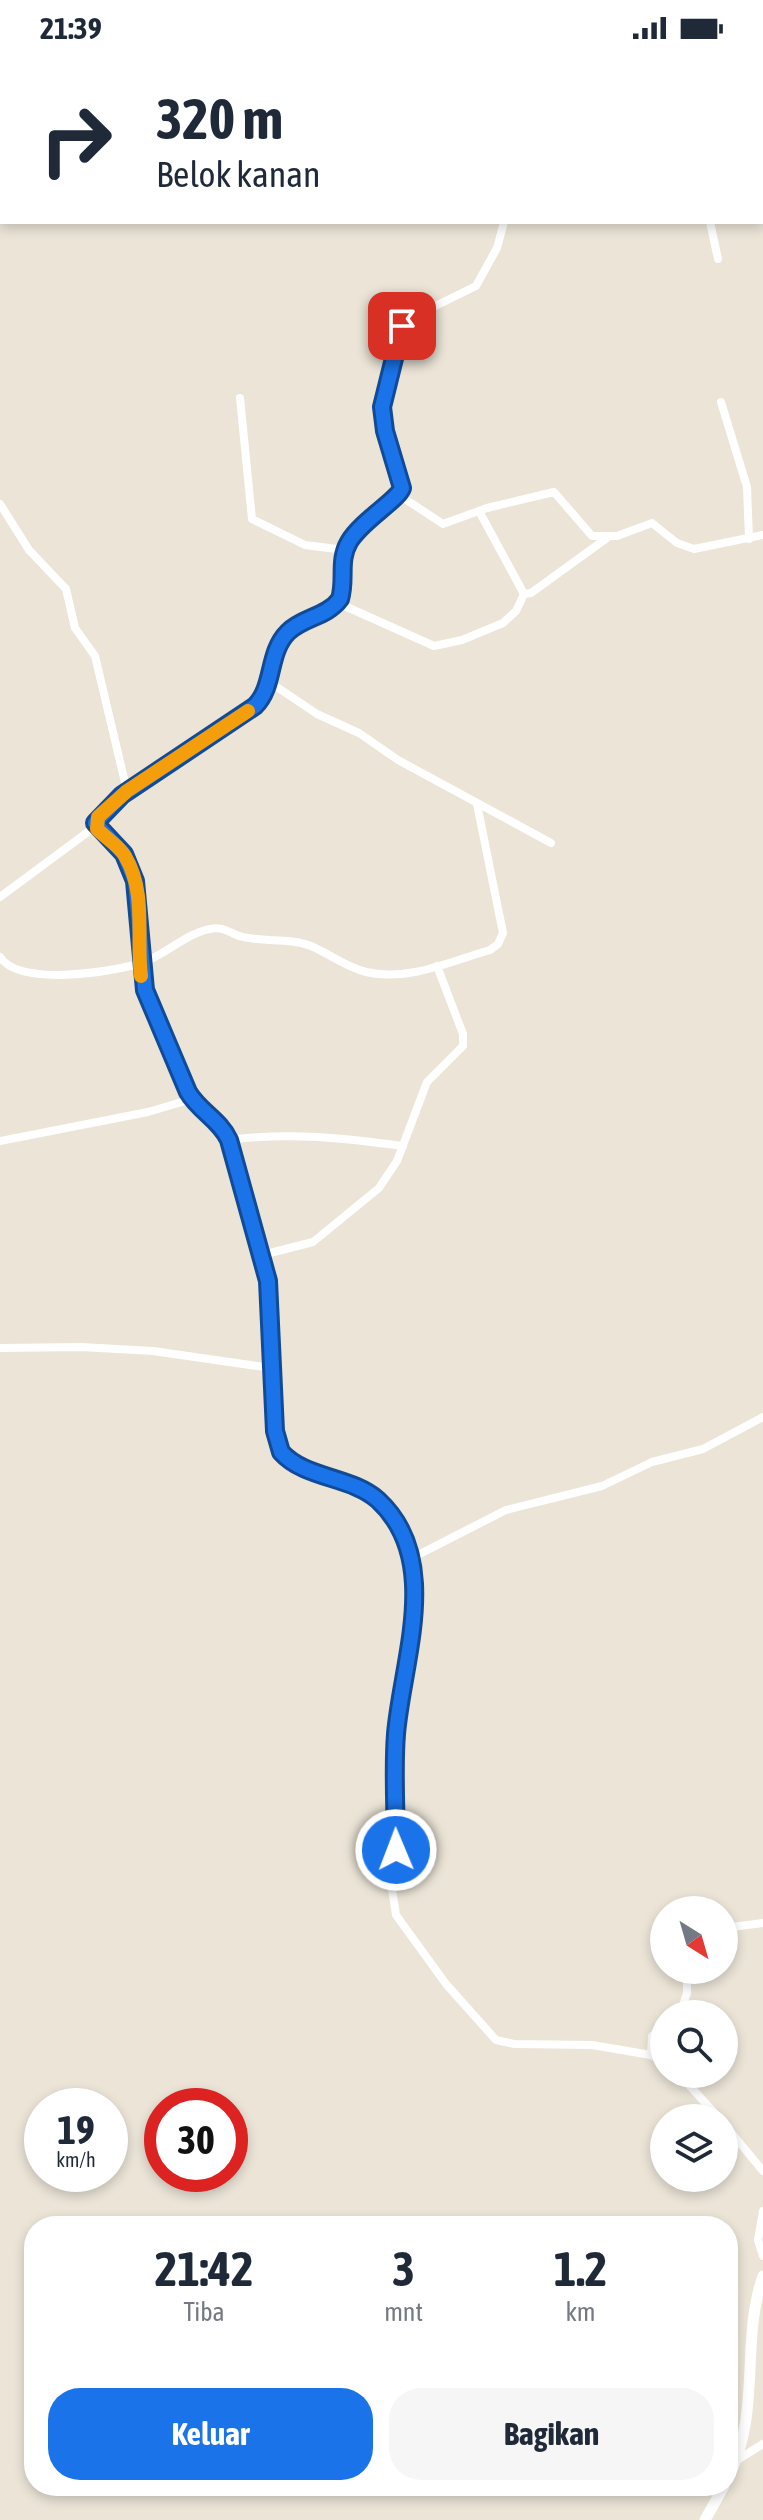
<!DOCTYPE html>
<html lang="id">
<head>
<meta charset="utf-8">
<style>
  :root { --surface:#fff; --page:#f6f6f7; --text:#1f2937; --muted:#747a83; --accent:#1a73e8 }
  body { margin:0; font-family:"Asap Condensed",sans-serif; background:var(--page); color:var(--text); height:100vh; display:flex; flex-direction:column; font-size:30px; white-space:nowrap }
  * { box-sizing:border-box; margin:0 }
  p { font-size:26px; color:var(--muted) }
  .icon { flex:none; width:44px; height:44px; fill:none; stroke:currentColor; stroke-width:2; stroke-linecap:round; stroke-linejoin:round }
  .map { position:relative; flex:1; overflow:hidden }
  .details { position:absolute; left:24px; top:2160px; width:714px; height:280px; display:flex; flex-direction:column; background:var(--surface); border-radius:32px; box-shadow:0 4px 12px #0003 }
  .details>* { flex:none }
  .hud { position:absolute; left:0px; top:0px; width:764px; height:168px; box-shadow:0 4px 12px #0003; background:#fff; color:var(--text); overflow:hidden }
  .needle { width:52px; rotate:143deg }
  .fabs { position:absolute; left:650px; top:1840px; display:grid; gap:16px }
  .fabs a { display:grid; place-items:center; width:88px; height:88px; border-radius:50%; background:var(--surface); box-shadow:0 4px 12px #0003; font-size:40px }
  .speed { position:absolute; left:24px; top:2032px; display:flex; gap:16px; font-size:40px; font-weight:700; text-align:center }
  .speed>* { display:grid; place-content:center; width:104px; height:104px; border-radius:50%; background:var(--surface); box-shadow:0 4px 12px #0003; line-height:1 }
  .speed small { font-size:20px; font-weight:400 }
  .speed .limit { border:12px solid #d22; background:#fff; color:#111 }
  .pin { position:absolute; display:grid; place-items:center; width:68px; height:68px; color:#fff; margin:-34px; border-radius:16px; box-shadow:0 4px 12px #0006 }
  .me { position:absolute; width:88px; margin:-44px; rotate:359deg; stroke-linejoin:round; filter:drop-shadow(0 0 6px #0008) }
  .turn { display:flex; align-items:center; gap:28px; height:168px; padding:0 24px; font-size:36px }
  .turn .icon { width:104px; height:104px; stroke-width:2.5 }
  .turn b { display:block; font-size:56px; line-height:68px }
  .eta { display:flex; justify-content:space-evenly; align-items:center; height:136px; text-align:center }
  .eta b { font-size:48px; font-weight:700; line-height:56px }
  .cta { display:flex; gap:16px; margin-top:auto; padding:16px 24px }
  .cta a { flex:1; height:92px; border-radius:32px; background:var(--accent); color:#fff; font-size:32px; font-weight:700; line-height:92px; text-align:center }
  .cta a+a { background:var(--page); color:var(--text) }
  .status { display:flex; justify-content:space-between; align-items:center; height:56px; padding:0 40px; background:var(--surface); direction:ltr }
  .status svg { height:22px; fill:currentColor }
  .map>svg:first-child { display:block }
  .lines { fill:none; stroke-linecap:round; stroke-linejoin:round }
  .minor { stroke:#fff; stroke-width:8 }
  .secondary { stroke:#fff; stroke-width:11 }
  .route-casing { stroke:#114b97; stroke-width:20 }
  .route { stroke:#1a73e8; stroke-width:14 }
  .slow { stroke:#f59e0b; stroke-width:14 }
</style>
</head>
<body>
<div class="status"><b>21:39</b><svg viewBox="0 0 49 12"><path d="M0 12V9h3v3zM5 12V6h3v6zM10 12V3h3v9zM15 12V0h3v12zM26 1h20v11H26zM47 4h2v5h-2z"/></svg></div>
<div class="map">
<svg width="763" height="2464" viewBox="0 0 763 2464">
  <rect width="100%" height="100%" fill="#ebe4d7"/>
  <g class="lines">
    <g class="minor">
      <polyline points="498,0 500,2"/>
      <polyline points="28,2 29,0"/>
      <polyline points="762,30 763,30"/>
      <polyline points="0,33 2,30"/>
      <polyline points="762,106 763,107"/>
      <polyline points="762,132 763,132"/>
      <polyline points="710,166 718,203"/>
      <polyline points="240,342 252,463 305,489 345,494"/>
      <polyline points="721,346 747,431 749,483"/>
      <polyline points="399,439 443,468 487,452 554,436 592,480 617,480 652,467 677,487 694,493 763,479"/>
      <polyline points="0,448 29,494 66,533 75,572 95,600 127,735 98,761 96,770 124,798 135,825 145,934 188,1036 229,1084 268,1225 271,1312"/>
      <polyline points="479,455 524,538 531,537 607,482"/>
      <polyline points="338,547 434,590 462,584 503,567 516,555 524,538"/>
      <polyline points="268,625 317,658 359,677 398,704 551,787"/>
      <path d="M 127,735 L 255,650 C 273,631 269,602 284,580 C 297,563 323,561 338,547 C 348,528 338,505 350,485 C 362,465 398,444 402,432 L 385,375 L 382,351 L 399,274 L 413,261 L 476,230 L 497,192 L 504,166"/>
      <polyline points="0,841 96,770"/>
      <path d="M 0,901 C 20,931 107,916 139,908 C 163,901 184,878 210,873 C 221,870 229,876 239,880 C 262,887 289,881 311,890 C 330,898 345,911 366,916 C 407,926 451,905 490,894 L 498,888 L 503,877 L 477,748"/>
      <path d="M 229,1084 C 289,1076 343,1082 403,1090"/>
      <polyline points="0,1085 148,1056 192,1043"/>
      <polyline points="262,1199 313,1186 379,1132 397,1105 427,1026 463,990 463,978 437,910"/>
      <polyline points="0,1292 81,1291 153,1295 271,1312 275,1375 281,1396 298,1409 353,1429 379,1445 397,1467 410,1503 414,1524 412,1575 395,1697 396,1794 392,1833 396,1859 446,1928 496,1984 514,1988 592,1989 651,1999 664,2006"/>
      <polyline points="410,1503 506,1454 602,1430 652,1406 703,1393 763,1361"/>
      <polyline points="724,1872 763,1867"/>
      <polyline points="680,1958 687,1937 687,1914"/>
      <polyline points="651,1999 652,1980 664,1970"/>
      <polyline points="679,2018 719,2062"/>
      <polyline points="724,2068 763,2115"/>
      <polyline points="763,2155 758,2184 763,2200"/>
      <polyline points="737,2404 763,2388"/>
    </g>
    <g class="secondary">
      <path d="M 728,2422 C 762,2356 740,2286 763,2220"/>
      <polyline points="705,2464 724,2430"/>
    </g>
  </g>
  <g class="lines">
    <g class="route-casing">
      <path id="route" d="M 396,1794 C 396,1755 393,1716 396,1678 C 402,1605 443,1504 378,1444 C 351,1420 305,1423 281,1396 L 275,1375 L 268,1225 L 229,1084 C 220,1064 199,1055 188,1036 L 145,934 L 135,825 L 124,798 L 95,767 L 122,739 L 255,650 C 275,630 267,597 288,576 C 303,561 327,561 340,543 C 346,524 338,505 349,486 C 361,465 398,444 402,432 L 385,375 L 382,351 L 402,270"/>
    </g>
    <use href="#route" class="route"/>
    <path class="slow" d="M 141,920 C 136,881 147,837 125,800 C 119,790 106,782 97,773 L 98,761 L 127,735 L 248,655"/>
  </g>
</svg>
<div class="fabs">
<a><svg class="needle" viewBox="-14 -14 28 28"><path d="M0-13l5 13h-10z" fill="#e53935"/><path d="M0 13l5-13h-10z" fill="#747a83"/></svg></a>
<a><svg class="icon" aria-label="search" viewBox="0 0 24 24"><circle cx="10" cy="10" r="6"/><path d="M15 15l6 6"/></svg></a>
<a><svg class="icon" aria-label="layers" viewBox="0 0 24 24"><path d="M12 4l9 5-9 5-9-5zM3 14l9 5 9-5"/></svg></a>
</div>
<div class="speed"><div>19<small>km/h</small></div><div class="limit">30</div></div>
<div class="pin" style="left:402px;top:270px;background:#d93025"><svg class="icon" aria-label="arrive" viewBox="0 0 24 24"><path d="M6 21V4h12l-3 4 3 4H6"/></svg></div>
<svg class="me" style="left:396px;top:1794px" viewBox="-20 -20 40 40"><circle r="17" fill="#1a73e8" stroke="#fff" stroke-width="3"/><path d="M0-11L8 9 0 5-8 9z" fill="#fff"/></svg>
<div class="hud">
<div class="turn"><svg class="icon" aria-label="right" viewBox="0 0 24 24"><path d="M7 20v-9h11M14 6l5 5-5 5"/></svg><div><b>320 m</b>Belok kanan</div></div>
</div>
<section class="details">
<div class="eta">
<div><b>21:42</b><p>Tiba</p></div>
<div><b>3</b><p>mnt</p></div>
<div><b>1.2</b><p>km</p></div>
</div>
<div class="cta"><a>Keluar</a><a>Bagikan</a></div>
</section>
</div>
</body>
</html>
